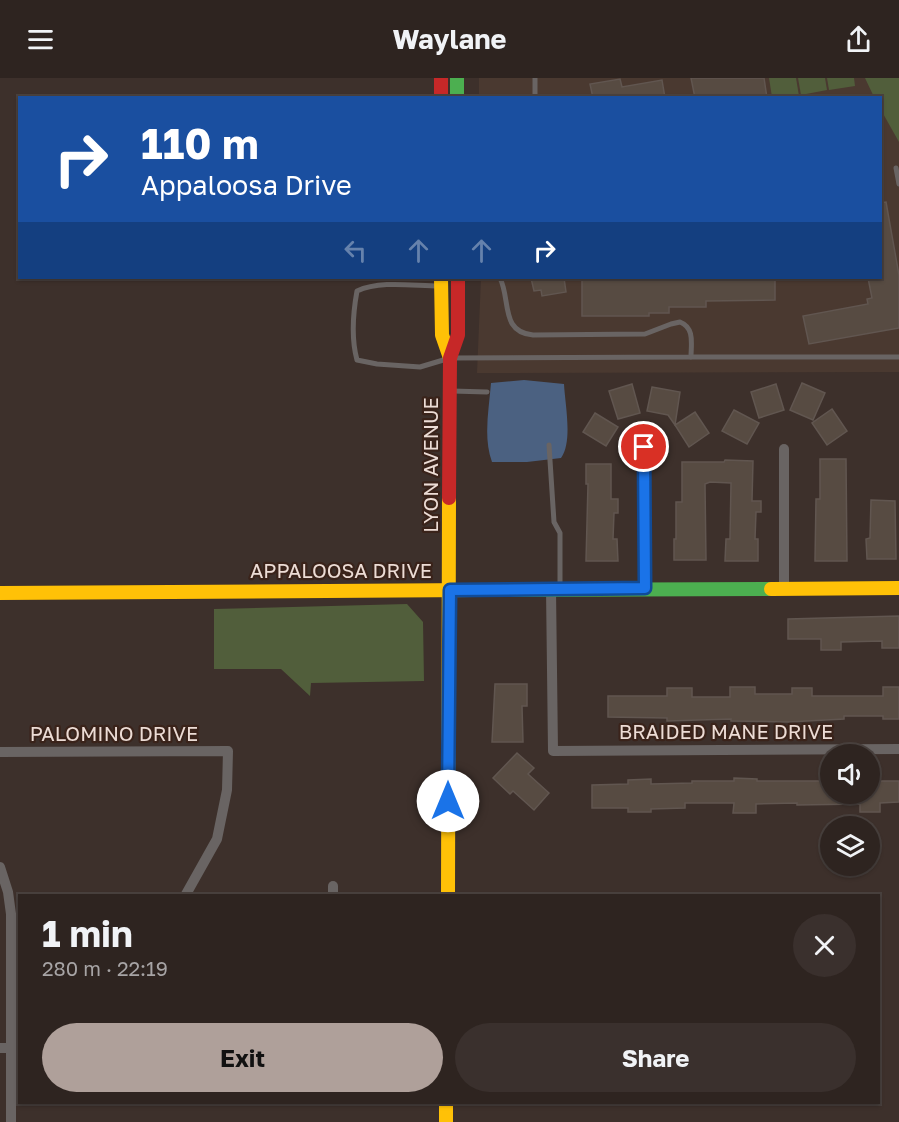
<!DOCTYPE html>
<html lang="en">
<head>
<meta charset="utf-8">
<style>
  :root { --surface:#2e2420; --page:#3a302d; --text:#f1f3f6; --muted:#a7a4a5; --line:#49413e; --accent:#afa09a }
  body { margin:0; font-family:"Golos Text",sans-serif; background:var(--page); color:var(--text); height:100vh; display:flex; flex-direction:column; font-size:22px; white-space:nowrap }
  * { box-sizing:border-box; margin:0 }
  p { font-size:20px; color:var(--muted) }
  .icon { flex:none; width:33px; height:33px; fill:none; stroke:currentColor; stroke-width:2; stroke-linecap:round; stroke-linejoin:round }
  .map { position:relative; flex:1; overflow:hidden }
  .sheet { position:absolute; left:18px; top:816px; width:862px; height:210px; display:flex; flex-direction:column; background:var(--surface); border-radius:0px; box-shadow:0 2px 4px #0004,0 0 0 2px var(--line) }
  .sheet>* { flex:none }
  .banner { position:absolute; left:18px; top:18px; width:864px; height:183px; border-radius:0px; box-shadow:0 2px 4px #0004,0 0 0 2px var(--line); background:#1a4fa0; color:#fff; overflow:hidden }
  .controls { position:absolute; left:820px; top:666px; display:grid; gap:12px }
  .controls a { display:grid; place-items:center; width:60px; height:60px; border-radius:50%; background:var(--surface); box-shadow:0 2px 4px #0004,0 0 0 2px var(--line); font-size:30px }
  .pin { position:absolute; display:grid; place-items:center; width:51px; height:51px; color:#fff; margin:-26px; border:3px solid #fff; border-radius:50%; box-shadow:0 2px 6px #0007 }
  .me { position:absolute; width:66px; margin:-33px; rotate:0deg; stroke-linejoin:round; filter:drop-shadow(0 0 4px #0008) }
  .turn { display:flex; align-items:center; gap:21px; height:126px; padding:0 24px; font-size:27px }
  .turn .icon { width:78px; height:78px; stroke-width:2.5 }
  .turn b { display:block; font-size:42px; line-height:51px }
  .lanes { display:flex; align-items:center; height:57px; padding:0 24px; background:#0003; justify-content:center; gap:30px; direction:ltr }
  .lanes .off { opacity:.35 }
  .round { display:grid; place-items:center; flex:none; width:63px; height:63px; border-radius:32px; background:var(--page) }
  .overview { display:flex; align-items:center; justify-content:space-between; height:102px; padding:0 24px }
  h1 { font-size:36px; font-weight:700; line-height:45px }
  .primary-button { display:flex; gap:12px; margin-top:auto; padding:12px 24px }
  .primary-button a { flex:1; height:69px; border-radius:36px; background:var(--accent); color:#111; font-size:24px; font-weight:700; line-height:69px; text-align:center }
  .primary-button a+a { background:var(--page); color:var(--text) }
  header { display:flex; justify-content:space-between; align-items:center; height:78px; padding:0 24px; background:var(--surface); font-size:27px; font-weight:700 }
  .map>svg:first-child { display:block }
  .education { fill:#4a3930 }
  .green { fill:#515e3b }
  .water { fill:#4b6181 }
  .building { fill:#574b42; stroke:#615650; stroke-width:1.5 }
  .lines { fill:none; stroke-linecap:round; stroke-linejoin:round }
  .lane { stroke:#696463; stroke-width:5 }
  .street { stroke:#696463; stroke-width:10 }
  .fast { stroke:#4caf50; stroke-width:14 }
  .slow { stroke:#ffc107; stroke-width:14 }
  .jam { stroke:#c62828; stroke-width:14 }
  .route-casing { stroke:#114b97; stroke-width:15 }
  .route { stroke:#1a73e8; stroke-width:10 }
  .labels { text-anchor:middle; stroke-width:4.5; stroke-linejoin:round; paint-order:stroke }
  .street-label { font-size:20px; fill:#ecdcd5; stroke:#3a231a }
</style>
</head>
<body>
<header><svg class="icon" aria-label="menu" viewBox="0 0 24 24"><path d="M4 6h16M4 12h16M4 18h16"/></svg>Waylane<svg class="icon" aria-label="share" viewBox="0 0 24 24"><path d="M12 15V3M7 8l5-5 5 5M5 13v7h14v-7"/></svg></header>
<div class="map">
<svg width="899" height="1044" viewBox="0 0 899 1044">
  <rect width="100%" height="100%" fill="#3d302b"/>
  <polygon class="education" points="479,0 899,0 899,294 477,295 481,200 880,200 880,20 479,20"/>
  <g class="green">
    <polygon points="769,0 796,0 799,18 772,19"/>
    <polygon points="798,0 825,0 827,12 801,17"/>
    <polygon points="827,0 854,0 855,8 829,12"/>
    <polygon points="865,0 899,0 899,64 881,32 880,20 874,19"/>
    <polygon points="407,526 423,544 424,603 311,605 310,618 281,591 214,591 214,531"/>
  </g>
  <path class="water" d="M 524,302 L 564,306 C 565,326 573,364 561,380 L 527,384 L 492,384 C 483,360 489,331 491,305 Z"/>
  <g class="building">
    <polygon points="691,0 764,0 767,20 695,20"/>
    <polygon points="620,1 622,9 662,2 665,20 593,20 590,6"/>
    <polygon points="886,124 899,197 899,250 809,266 803,238 868,226 867,221 872,220 868,200 880,200 880,125"/>
    <polygon points="531,200 564,200 566,214 542,218 541,212 534,213"/>
    <polygon points="582,200 775,200 775,222 706,223 706,229 669,229 669,235 649,235 649,238 582,238"/>
    <polygon points="802,305 825,315 813,342 790,332"/>
    <polygon points="632,306 640,335 618,341 609,313"/>
    <polygon points="776,306 784,332 759,340 751,314"/>
    <polygon points="652,309 680,314 675,347 668,337 647,333"/>
    <polygon points="832,331 847,353 827,367 812,345"/>
    <polygon points="734,332 759,345 747,366 722,353"/>
    <polygon points="695,334 709,355 689,369 675,347"/>
    <polygon points="595,335 618,349 606,368 583,354"/>
    <polygon points="820,381 846,381 847,483 815,483 816,421 820,421"/>
    <polygon points="725,382 753,383 752,423 761,423 761,434 756,434 755,461 758,461 758,483 725,483 726,461 730,461 731,405 710,404 705,406 706,482 674,482 674,461 676,461 676,424 682,424 682,384 724,384"/>
    <polygon points="586,386 611,386 611,421 618,421 618,435 614,435 613,461 617,461 618,483 586,483 588,406 586,406"/>
    <polygon points="871,422 895,423 896,481 867,481 866,461 870,460"/>
    <polygon points="899,538 899,570 882,570 882,563 841,564 841,572 821,572 821,561 788,561 788,541"/>
    <polygon points="495,606 527,606 527,628 522,628 523,664 492,664"/>
    <polygon points="730,609 755,609 755,616 792,616 792,610 812,610 812,618 883,618 883,609 899,609 899,641 883,641 883,638 844,638 844,641 788,644 731,643 731,641 667,643 667,640 608,639 608,618 667,618 667,610 692,610 692,619 730,619"/>
    <polygon points="517,675 534,690 528,696 549,715 534,732 513,713 510,716 493,700"/>
    <polygon points="734,700 757,701 757,703 823,703 831,705 831,716 870,716 870,703 899,703 899,724 880,725 880,734 860,734 860,726 797,727 797,725 756,726 756,735 733,735 734,725 685,725 685,730 651,731 651,734 628,734 628,730 592,730 592,707 628,706 628,702 651,701 651,706 692,705 692,703 734,703"/>
  </g>
  <g class="lines">
    <g class="lane">
      <polyline points="535,0 535,20"/>
      <polyline points="896,90 899,106"/>
      <path d="M 439,208 C 414,208 381,202 357,213 C 353,235 351,260 357,282 L 377,286 L 420,289 L 450,280 L 691,279 C 691,266 695,250 680,244 L 671,246 L 645,256 L 533,257 C 500,254 511,222 500,200"/>
      <polyline points="691,279 899,279"/>
      <polyline points="452,313 487,314"/>
      <polyline points="549,367 554,444 560,455 560,509"/>
    </g>
    <g class="street">
      <polyline points="644,369 645,510"/>
      <polyline points="784,371 784,510"/>
      <polyline points="551,511 553,673 899,671"/>
      <polyline points="0,674 228,673 227,712 217,761 185,818"/>
      <polyline points="0,789 8,814 11,836 11,1044"/>
      <polyline points="333,808 333,818"/>
      <polyline points="0,970 20,970"/>
    </g>
    <g class="fast">
      <polyline points="457,0 457,20"/>
      <polyline points="473,512 771,511"/>
    </g>
    <g class="slow">
      <polyline points="441,200 442,257 450,280"/>
      <polyline points="771,511 899,510"/>
      <polyline points="0,515 473,512"/>
      <polyline points="448,818 449,420"/>
      <polyline points="446,1024 446,1044"/>
    </g>
    <g class="jam">
      <polyline points="441,0 441,20"/>
      <polyline points="449,420 450,280 458,257 458,200"/>
    </g>
  </g>
  <g class="lines">
    <g class="route-casing">
      <polyline id="route" points="448,723 450,512 645,510 644,369"/>
    </g>
    <use href="#route" class="route"/>
  </g>
  <g class="labels">
    <g class="street-label">
      <text transform="translate(431 387) rotate(-90)" y="7">LYON AVENUE</text>
      <text x="341" y="500">APPALOOSA DRIVE</text>
      <text x="726" y="661">BRAIDED MANE DRIVE</text>
      <text x="114" y="663">PALOMINO DRIVE</text>
    </g>
  </g>
</svg>
<div class="controls">
<a><svg class="icon" aria-label="sound" viewBox="0 0 24 24"><path d="M4 9h4l5-4v14l-5-4H4zM17 9q2 3 0 6"/></svg></a>
<a><svg class="icon" aria-label="layers" viewBox="0 0 24 24"><path d="M12 4l9 5-9 5-9-5zM3 14l9 5 9-5"/></svg></a>
</div>
<div class="pin" style="left:644px;top:369px;background:#d93025"><svg class="icon" aria-label="arrive" viewBox="0 0 24 24"><path d="M6 21V4h12l-3 4 3 4H6"/></svg></div>
<svg class="me" style="left:448px;top:723px" viewBox="-20 -20 40 40"><circle r="19" fill="#fff"/><path d="M0-13L10 11 0 6-10 11z" fill="#1a73e8"/></svg>
<div class="banner">
<div class="turn"><svg class="icon" aria-label="right" viewBox="0 0 24 24"><path d="M7 20v-9h11M14 6l5 5-5 5"/></svg><div><b>110 m</b>Appaloosa Drive</div></div>
<div class="lanes"><svg class="icon off" aria-label="left" viewBox="0 0 24 24"><path d="M17 20v-9H6M10 6l-5 5 5 5"/></svg><svg class="icon off" aria-label="ahead" viewBox="0 0 24 24"><path d="M12 20V5M6 11l6-6 6 6"/></svg><svg class="icon off" aria-label="ahead" viewBox="0 0 24 24"><path d="M12 20V5M6 11l6-6 6 6"/></svg><svg class="icon" aria-label="right" viewBox="0 0 24 24"><path d="M7 20v-9h11M14 6l5 5-5 5"/></svg></div>
</div>
<section class="sheet">
<div class="overview"><div><h1>1 min</h1><p>280 m · 22:19</p></div><a class="round"><svg class="icon" aria-label="close" viewBox="0 0 24 24"><path d="M6 6l12 12M18 6L6 18"/></svg></a></div>
<div class="primary-button"><a>Exit</a><a>Share</a></div>
</section>
</div>
</body>
</html>
